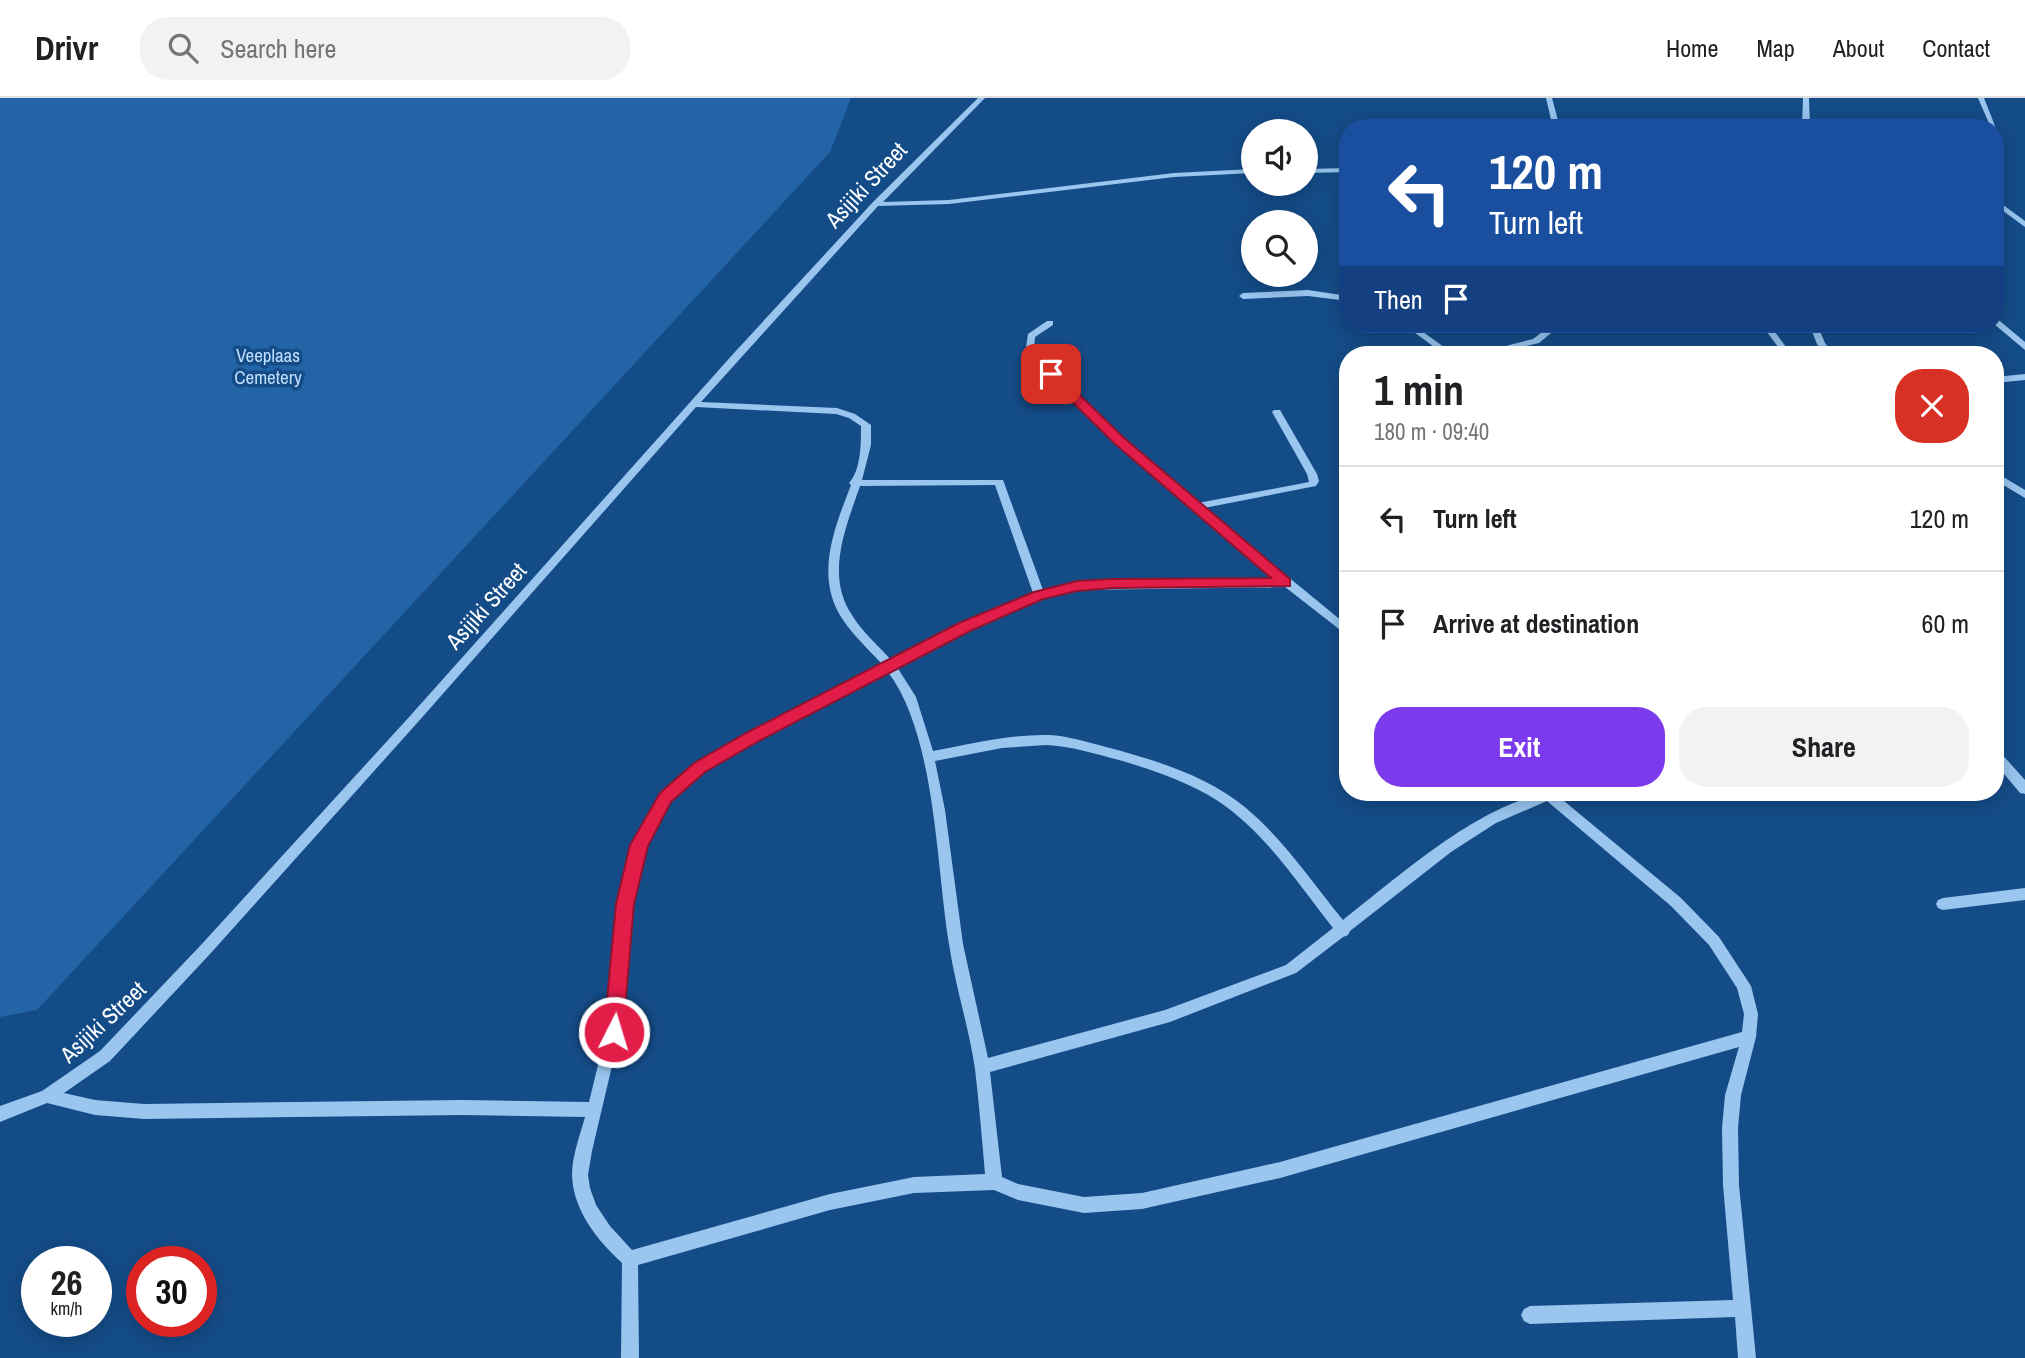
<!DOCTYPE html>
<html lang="en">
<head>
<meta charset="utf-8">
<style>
  :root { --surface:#fff; --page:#f2f2f2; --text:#202124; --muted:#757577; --line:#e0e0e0; --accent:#7c3aed }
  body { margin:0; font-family:"Archivo Narrow",sans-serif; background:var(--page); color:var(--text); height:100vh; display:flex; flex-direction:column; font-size:26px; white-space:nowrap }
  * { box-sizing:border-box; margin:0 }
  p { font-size:23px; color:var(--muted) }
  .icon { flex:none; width:38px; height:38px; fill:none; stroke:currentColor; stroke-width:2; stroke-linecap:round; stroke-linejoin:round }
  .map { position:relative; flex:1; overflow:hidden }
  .side { position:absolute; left:1339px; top:248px; width:665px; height:455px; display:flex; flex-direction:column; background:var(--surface); border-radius:28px; box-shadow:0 4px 18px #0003 }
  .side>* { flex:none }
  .banner { position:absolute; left:1339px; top:21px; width:665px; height:214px; border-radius:28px; box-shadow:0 4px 18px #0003; background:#1a4fa0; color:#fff; overflow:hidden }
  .controls { position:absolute; left:1241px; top:21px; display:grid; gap:14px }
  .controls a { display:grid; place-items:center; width:77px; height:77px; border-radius:50%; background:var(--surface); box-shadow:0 4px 18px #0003; font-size:35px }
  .speed { position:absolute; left:21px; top:1148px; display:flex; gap:14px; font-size:35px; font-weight:700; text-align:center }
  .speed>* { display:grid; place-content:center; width:91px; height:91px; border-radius:50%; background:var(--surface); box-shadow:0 4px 18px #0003; line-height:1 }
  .speed small { font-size:18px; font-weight:400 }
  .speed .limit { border:10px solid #d22; background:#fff; color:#111 }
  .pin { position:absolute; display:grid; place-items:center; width:60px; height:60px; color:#fff; margin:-30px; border-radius:14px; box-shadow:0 4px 10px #0006 }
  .me { position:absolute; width:77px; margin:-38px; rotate:5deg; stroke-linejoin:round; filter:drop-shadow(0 0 5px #0008) }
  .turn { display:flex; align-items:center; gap:24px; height:147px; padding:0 35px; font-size:32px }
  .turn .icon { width:91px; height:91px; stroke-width:2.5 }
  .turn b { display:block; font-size:49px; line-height:60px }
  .then { display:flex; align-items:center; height:66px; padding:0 35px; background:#0003; gap:14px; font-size:26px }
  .round { display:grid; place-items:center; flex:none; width:74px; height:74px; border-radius:28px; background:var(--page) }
  .overview { display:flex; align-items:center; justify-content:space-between; height:119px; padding:0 35px }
  h1 { font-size:42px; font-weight:700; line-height:52px }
  .button { display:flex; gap:14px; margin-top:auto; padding:14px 35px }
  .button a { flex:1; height:80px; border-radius:28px; background:var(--accent); color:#fff; font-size:28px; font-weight:700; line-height:80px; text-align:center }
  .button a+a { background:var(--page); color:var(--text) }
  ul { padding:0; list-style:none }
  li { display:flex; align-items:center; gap:21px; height:105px; padding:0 35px; border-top:2px solid var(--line) }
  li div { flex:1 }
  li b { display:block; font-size:26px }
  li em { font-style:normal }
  header { display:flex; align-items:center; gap:42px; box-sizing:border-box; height:98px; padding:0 35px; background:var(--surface); border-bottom:2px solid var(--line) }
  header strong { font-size:33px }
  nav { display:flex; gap:38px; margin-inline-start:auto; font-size:24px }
  .search { width:490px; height:63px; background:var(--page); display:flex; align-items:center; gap:18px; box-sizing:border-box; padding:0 24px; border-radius:28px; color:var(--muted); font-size:26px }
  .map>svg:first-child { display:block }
  .green { fill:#2364a6 }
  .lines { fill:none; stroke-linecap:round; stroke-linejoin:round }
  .minor { fill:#99c5ef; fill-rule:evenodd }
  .route { fill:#e11d48; stroke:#92132f; stroke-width:2 }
  .labels { text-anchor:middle; stroke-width:7; stroke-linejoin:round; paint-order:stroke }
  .far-park-label { font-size:19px; fill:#c0defb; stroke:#144c88 }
  .street-label { font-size:23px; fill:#fff; stroke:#144c88 }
</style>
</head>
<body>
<header>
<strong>Drivr</strong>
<div class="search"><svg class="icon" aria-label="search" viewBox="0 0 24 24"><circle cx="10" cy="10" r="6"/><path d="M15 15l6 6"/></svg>Search here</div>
<nav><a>Home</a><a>Map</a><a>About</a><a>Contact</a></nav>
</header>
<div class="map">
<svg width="2025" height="1260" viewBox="0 0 2025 1260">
  <rect width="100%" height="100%" fill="#144c88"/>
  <polygon class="green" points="0,0 851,0 830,54 37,912 0,919"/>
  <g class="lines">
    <g class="minor">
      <path d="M 978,0 L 985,0 L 883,104 L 949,102 L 1174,75 L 1253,71 L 1253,75 L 1174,79 L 949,106 L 878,108 L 701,304 L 837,310 L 855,316 L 871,327 L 871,347 L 862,382 L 1003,382 L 1043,492 C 1116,475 1201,482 1276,481 L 1191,411 L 1070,300 L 1031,261 L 1026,250 L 1028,236 L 1047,223 L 1053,223 L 1053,227 L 1035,239 L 1034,250 L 1040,260 L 1114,331 L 1198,405 L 1309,384 L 1307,376 L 1272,314 L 1274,312 L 1280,312 L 1317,376 L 1319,383 L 1316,388 L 1204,410 L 1348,528 L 1348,538 L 1285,489 L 1077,492 L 1042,500 L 968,532 L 897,569 L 916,599 L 933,653 C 971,646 1010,636 1049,637 C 1068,638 1087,644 1106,649 C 1155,662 1206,677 1246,710 C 1284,742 1312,784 1343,822 C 1396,781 1491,695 1559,695 L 1558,698 L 1681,800 L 1719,839 L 1751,888 L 1758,916 L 1756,939 L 1741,997 L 1738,1030 L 1739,1087 L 1756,1260 L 1738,1260 L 1735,1219 L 1530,1226 L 1524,1223 L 1521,1217 L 1524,1211 L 1530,1208 L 1733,1202 L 1723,1087 L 1722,1030 L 1725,997 L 1739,949 L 1280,1080 L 1142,1111 L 1084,1115 L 1018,1102 L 994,1092 L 914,1095 L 830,1112 L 638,1167 L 639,1260 L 621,1260 L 622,1165 C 597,1142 573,1112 572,1077 C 572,1058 580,1037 585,1019 L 463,1017 L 144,1021 L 95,1017 L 47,1005 L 0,1024 L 0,1008 L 42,993 L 100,953 L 200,848 L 410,618 L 734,255 L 873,104 ZM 696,309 L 836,316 L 849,320 L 861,328 C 861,346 861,372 849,385 L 851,387 C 834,431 814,479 843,522 C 854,538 869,552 882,566 L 750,635 L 695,667 L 661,696 L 632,747 L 618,806 L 606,934 L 589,1004 L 463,1002 L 144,1006 L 95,1002 L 64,995 L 110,963 L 210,856 L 418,624 ZM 995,387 L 1033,495 L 960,526 L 891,562 C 878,547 862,534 852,517 C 825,477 846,429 860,388 ZM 888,574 C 936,638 936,767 949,846 C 955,888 969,929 975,971 C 979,1005 982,1041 985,1076 L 914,1079 L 830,1096 L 632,1152 L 610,1128 L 596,1107 L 590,1090 L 588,1077 L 592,1053 L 620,934 L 632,806 L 645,748 L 671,704 L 703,673 L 758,641 ZM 1046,647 C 1071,648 1096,656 1119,662 C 1154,672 1188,684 1218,703 C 1266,735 1298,786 1333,830 L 1286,867 L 1165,912 L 988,960 L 963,846 L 945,712 L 935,663 L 1002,650 ZM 1547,703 L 1671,808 L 1709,847 L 1737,890 L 1744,916 L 1742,934 L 1280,1064 L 1142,1095 L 1084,1099 L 1018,1086 L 1002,1079 L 990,974 L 1170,924 L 1296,875 L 1343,839 L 1348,837 L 1350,833 L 1451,754 L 1496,725 Z"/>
      <polygon points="1546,0 1552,0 1560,30 1553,30"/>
      <polygon points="1803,0 1809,0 1810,30 1802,30"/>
      <polygon points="1978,0 1984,0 1997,33 1995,34 1995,30 1991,30"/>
      <polygon points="1348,70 1348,74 1306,75 1306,71"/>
      <polygon points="1995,101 2025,123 2025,129 1995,107"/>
      <polygon points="1308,192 1348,198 1348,203 1308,198 1243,201 1239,198 1243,195"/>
      <polygon points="1995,219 2025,244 2025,252 1994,226"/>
      <polygon points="1403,226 1412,226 1455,257 1445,257"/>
      <polygon points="1553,226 1562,226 1539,245 1486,257 1471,257 1533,241"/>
      <polygon points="1761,226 1769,226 1792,257 1784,257"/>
      <polygon points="1809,226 1817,226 1825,245 1834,257 1825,257 1817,246"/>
      <polygon points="2025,276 2025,282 1995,285 1995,279"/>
      <polygon points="1995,374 2025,392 2025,400 1995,382"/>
      <polygon points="1995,651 1999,653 2025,682 2025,696 2020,695 1995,665"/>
      <polygon points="2025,790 2025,802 1943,812 1938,810 1936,806 1938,802 1943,800"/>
    </g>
  </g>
  <polygon class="route" points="1046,273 1055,273 1123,339 1290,481 1290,488 1113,490 1077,493 1043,501 970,533 759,643 705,674 671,704 648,748 634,806 623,934 620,940 614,943 607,940 604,934 616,806 630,747 660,695 694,665 748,634 959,525 1034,494 1077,483 1113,481 1271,480 1114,345 1046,278"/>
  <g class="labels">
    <g class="far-park-label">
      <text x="268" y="264">Veeplaas<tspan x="268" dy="22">Cemetery</tspan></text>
    </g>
    <g class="street-label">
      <text transform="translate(866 87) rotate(-47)" y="8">Asijiki Street</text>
      <text transform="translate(486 508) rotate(-48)" y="8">Asijiki Street</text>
      <text transform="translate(103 924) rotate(-43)" y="8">Asijiki Street</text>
    </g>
  </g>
</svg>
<div class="controls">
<a><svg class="icon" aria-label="sound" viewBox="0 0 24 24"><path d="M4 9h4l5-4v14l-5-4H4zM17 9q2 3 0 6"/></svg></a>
<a><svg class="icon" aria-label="search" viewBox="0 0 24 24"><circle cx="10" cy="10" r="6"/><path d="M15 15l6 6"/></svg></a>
</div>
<div class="speed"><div>26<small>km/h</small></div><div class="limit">30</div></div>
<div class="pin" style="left:1051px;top:276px;background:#d93025"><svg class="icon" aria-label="arrive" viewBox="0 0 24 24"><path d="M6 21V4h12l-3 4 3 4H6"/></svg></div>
<svg class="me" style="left:614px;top:934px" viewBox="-20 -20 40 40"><circle r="17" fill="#e11d48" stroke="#fff" stroke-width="3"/><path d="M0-11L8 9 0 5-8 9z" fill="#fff"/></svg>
<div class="banner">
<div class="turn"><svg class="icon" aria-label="left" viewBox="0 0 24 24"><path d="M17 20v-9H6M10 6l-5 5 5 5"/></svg><div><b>120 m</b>Turn left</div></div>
<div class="then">Then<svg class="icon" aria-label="arrive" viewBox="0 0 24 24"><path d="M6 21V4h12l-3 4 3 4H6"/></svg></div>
</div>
<section class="side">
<div class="overview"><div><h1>1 min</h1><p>180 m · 09:40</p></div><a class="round" style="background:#d93025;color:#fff"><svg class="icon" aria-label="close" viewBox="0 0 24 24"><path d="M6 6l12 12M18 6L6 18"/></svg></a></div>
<ul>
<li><svg class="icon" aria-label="left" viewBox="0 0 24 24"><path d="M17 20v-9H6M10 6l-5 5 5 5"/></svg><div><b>Turn left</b></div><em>120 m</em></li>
<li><svg class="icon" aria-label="arrive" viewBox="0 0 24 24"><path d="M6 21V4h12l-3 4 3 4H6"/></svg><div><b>Arrive at destination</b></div><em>60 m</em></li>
</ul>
<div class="button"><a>Exit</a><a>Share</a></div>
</section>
</div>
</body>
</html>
